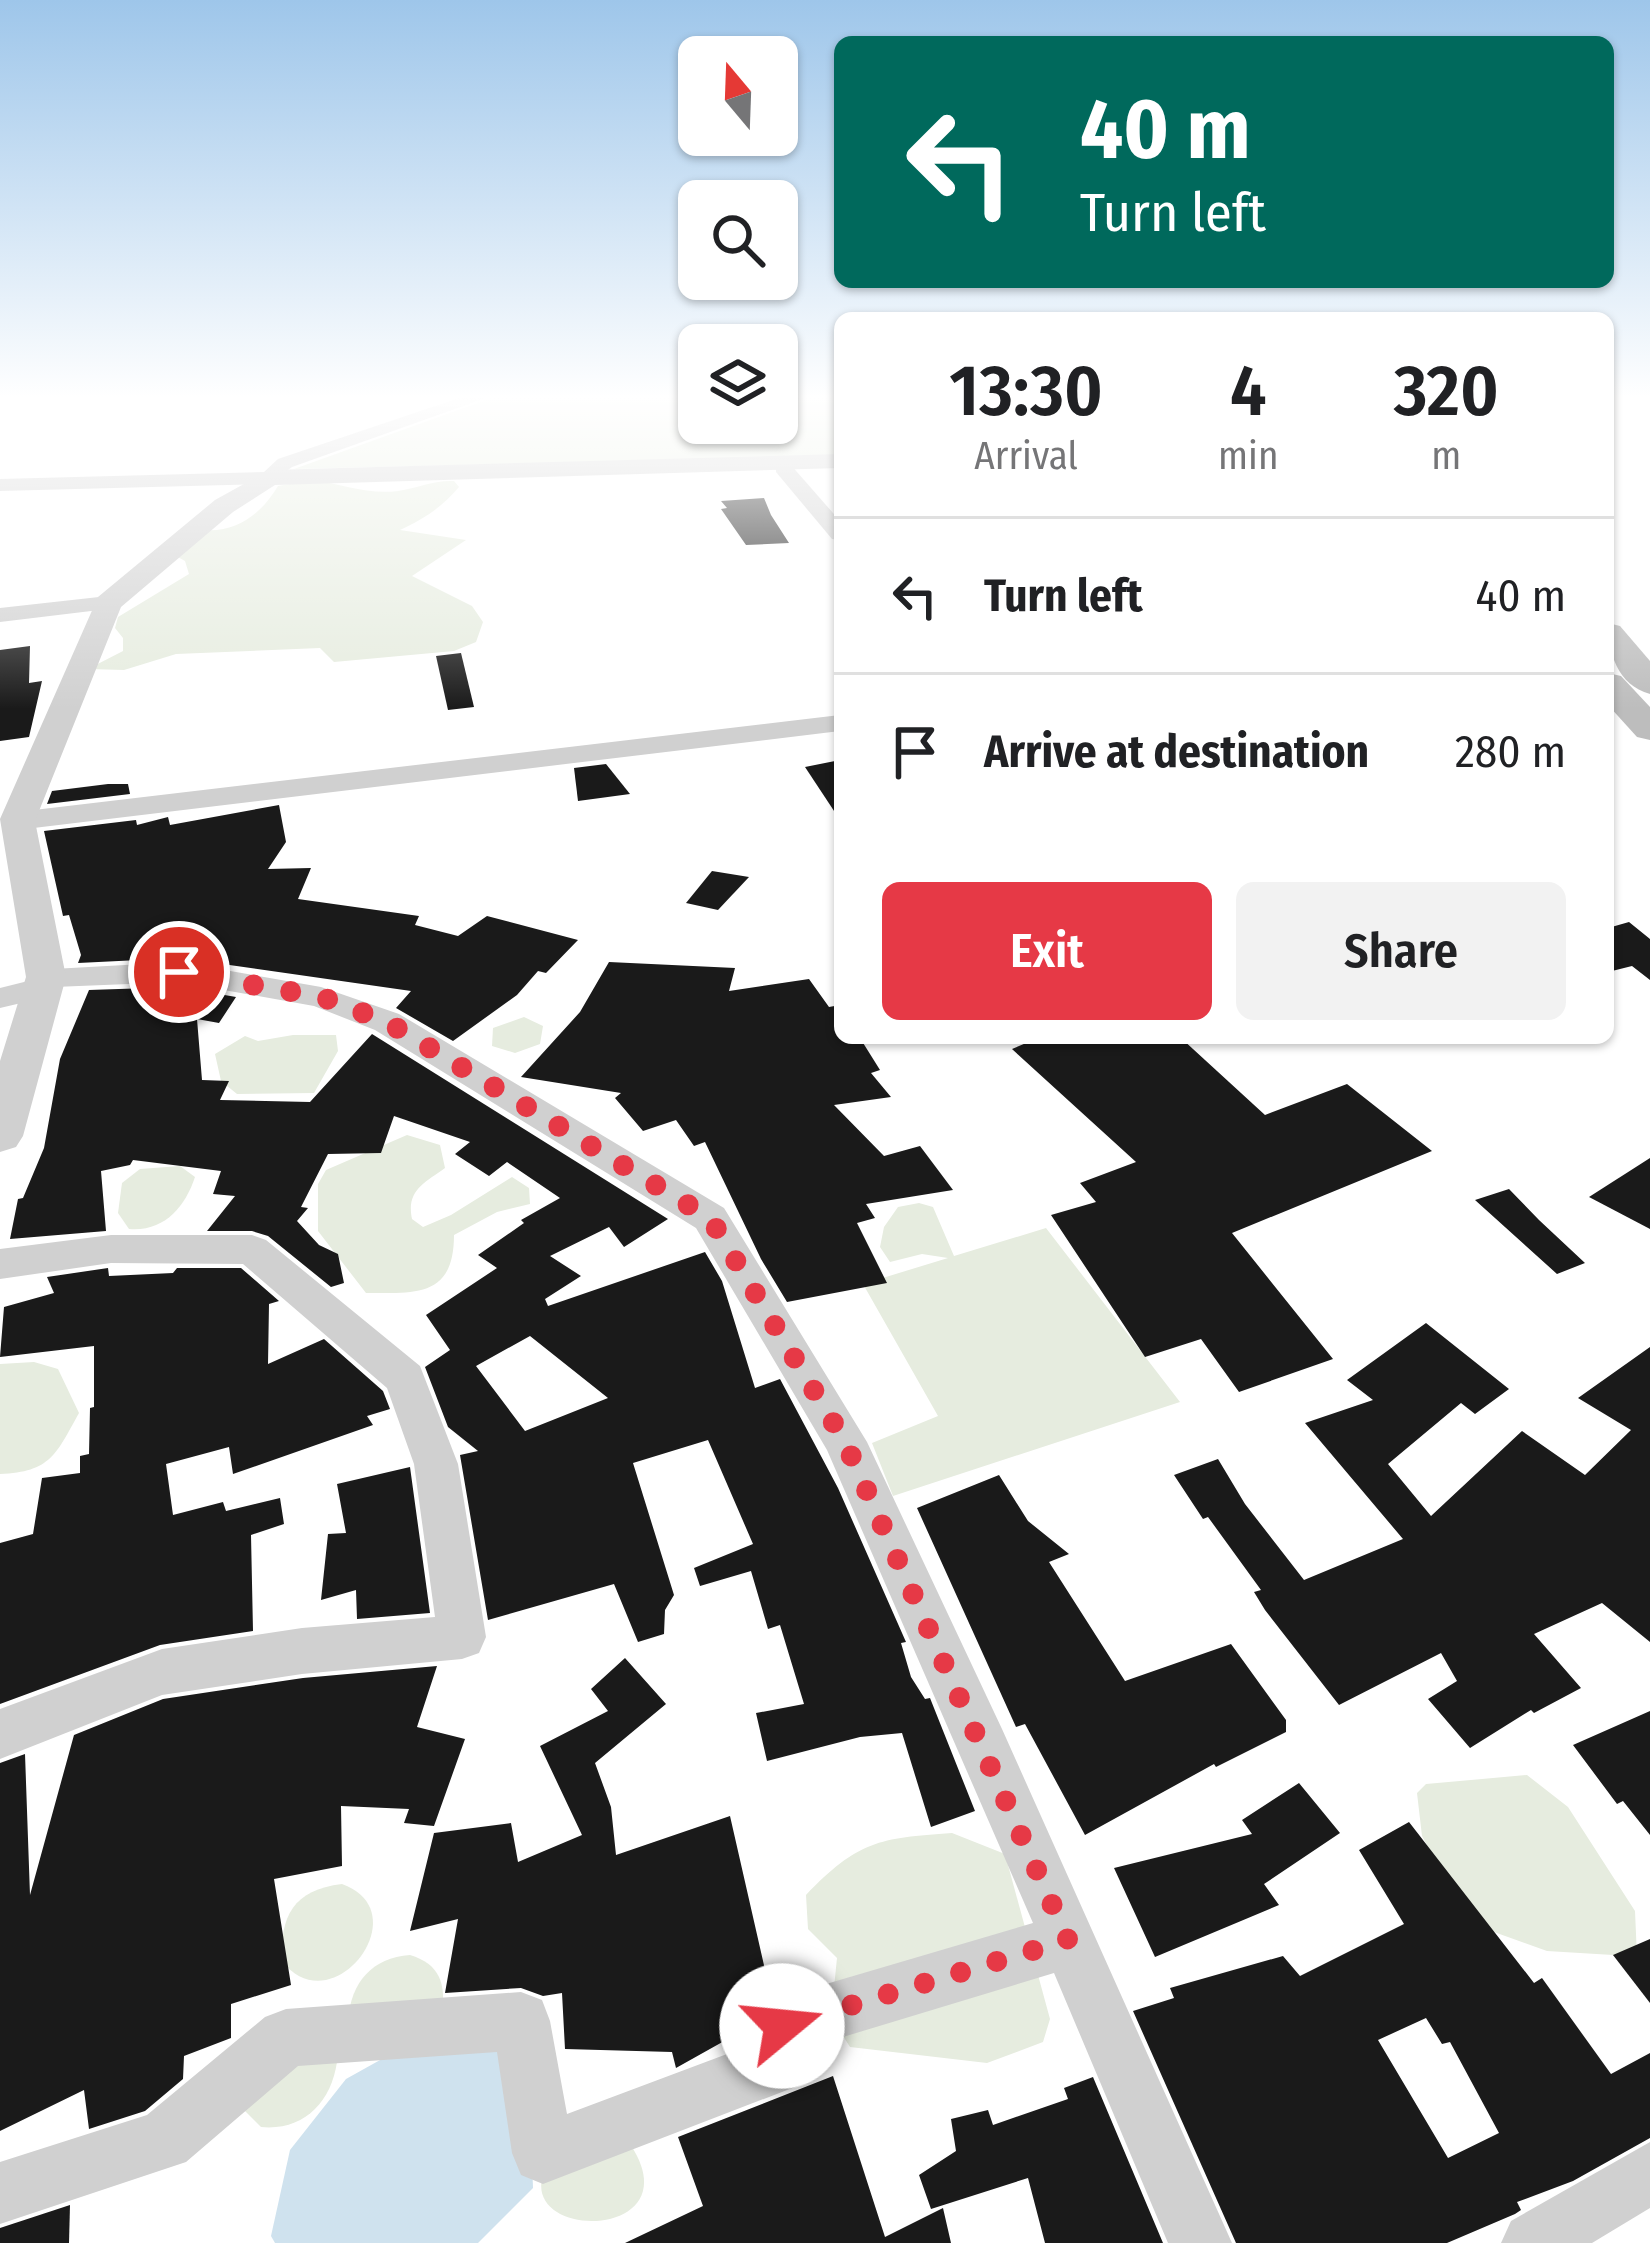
<!DOCTYPE html>
<html lang="en">
<head>
<meta charset="utf-8">
<style>
  :root { --surface:#fff; --page:#f2f2f2; --text:#202124; --muted:#757577; --line:#e0e0e0; --accent:#e63946 }
  body { margin:0; font-family:"Fira Sans Condensed",sans-serif; background:var(--page); color:var(--text); height:100vh; display:flex; flex-direction:column; font-size:45px; white-space:nowrap }
  * { box-sizing:border-box; margin:0 }
  p { font-size:39px; color:var(--muted) }
  .icon { flex:none; width:66px; height:66px; fill:none; stroke:currentColor; stroke-width:2; stroke-linecap:round; stroke-linejoin:round }
  .map { position:relative; flex:1; overflow:hidden }
  .panel { position:absolute; left:834px; top:312px; width:780px; height:732px; display:flex; flex-direction:column; background:var(--surface); border-radius:18px; box-shadow:0 3px 9px #0004 }
  .panel>* { flex:none }
  .banner { position:absolute; left:834px; top:36px; width:780px; height:252px; border-radius:18px; box-shadow:0 3px 9px #0004; background:#00695c; color:#fff; overflow:hidden }
  .needle { width:78px; rotate:341deg }
  .buttons { position:absolute; left:678px; top:36px; display:grid; gap:24px }
  .buttons a { display:grid; place-items:center; width:120px; height:120px; border-radius:18px; background:var(--surface); box-shadow:0 3px 9px #0004; font-size:60px }
  .pin { position:absolute; display:grid; place-items:center; width:102px; height:102px; color:#fff; margin:-51px; border:6px solid #fff; border-radius:50%; box-shadow:0 3px 12px #0007 }
  .me { position:absolute; width:132px; margin:-66px; rotate:73deg; stroke-linejoin:round; filter:drop-shadow(0 0 9px #0008) }
  .turn { display:flex; align-items:center; gap:42px; height:252px; padding:0 48px; font-size:54px }
  .turn .icon { width:156px; height:156px; stroke-width:2.5 }
  .turn b { display:block; font-size:84px; line-height:102px }
  .eta { display:flex; justify-content:space-evenly; align-items:center; height:204px; text-align:center }
  .eta b { font-size:72px; font-weight:600; line-height:84px }
  .primary-button { display:flex; gap:24px; margin-top:auto; padding:24px 48px }
  .primary-button a { flex:1; height:138px; border-radius:18px; background:var(--accent); color:#fff; font-size:48px; font-weight:600; line-height:138px; text-align:center }
  .primary-button a+a { background:var(--page); color:var(--text) }
  ul { padding:0; list-style:none }
  li { display:flex; align-items:center; gap:36px; height:156px; padding:0 48px; border-top:3px solid var(--line) }
  li div { flex:1 }
  li b { display:block; font-size:45px }
  li em { font-style:normal }
  .map>svg:first-child { display:block }
  .green { fill:#e6ecdf }
  .water { fill:#cfe2ee }
  .building { fill:#1a1a1a; fill-rule:evenodd }
  .lines { fill:none; stroke-linecap:round; stroke-linejoin:round }
  .minor { fill:#d0d0d0; fill-rule:evenodd }
  .tertiary { fill:#d0d0d0; fill-rule:evenodd }
  .secondary { fill:#bdbdbd; fill-rule:evenodd }
  .route { stroke:#e63946; stroke-width:21; stroke-dasharray:0 37.8 }
</style>
</head>
<body>
<div class="map">
<svg width="1650" height="2243" viewBox="0 0 1650 2243">
  <rect width="100%" height="100%" fill="#fff"/>
  <g class="green">
    <polygon points="500,395 699,395 699,423 777,423 777,395 840,395 840,456 294,469"/>
    <path d="M 313,480 C 341,484 369,495 398,491 C 418,488 433,480 454,481 L 459,487 C 442,507 424,519 400,530 L 466,540 L 412,576 L 472,606 L 483,622 L 476,642 L 454,651 L 334,662 L 320,648 L 176,654 L 124,670 L 88,669 L 123,651 L 123,638 L 115,628 L 118,617 L 189,574 L 185,561 L 176,556 L 204,530 C 237,533 262,513 278,486 Z"/>
    <polygon points="524,1017 543,1026 540,1044 515,1053 492,1046 493,1028"/>
    <polygon points="293,1035 336,1035 338,1051 314,1093 237,1094 221,1081 215,1054 245,1036 258,1041"/>
    <path d="M 407,1135 L 440,1145 L 445,1168 C 424,1183 406,1191 412,1219 L 423,1227 L 451,1215 L 512,1177 L 529,1188 L 530,1204 L 497,1212 L 454,1235 C 454,1298 415,1293 366,1293 L 318,1231 L 318,1184 L 326,1170 Z"/>
    <path d="M 180,1166 L 195,1177 C 185,1207 164,1232 129,1229 L 118,1213 L 122,1183 L 140,1169 Z"/>
    <polygon points="919,1203 933,1207 954,1256 1046,1228 1180,1402 893,1496 872,1443 938,1416 863,1284 948,1258 922,1254 890,1262 880,1247 884,1227 898,1207"/>
    <path d="M 34,1362 L 58,1369 L 79,1413 C 56,1454 51,1472 0,1474 L 0,1364 Z"/>
    <polygon points="1527,1775 1568,1807 1635,1911 1638,1980 1613,1955 1547,1951 1469,1923 1422,1836 1417,1793 1426,1784"/>
    <path d="M 952,1833 L 1005,1854 L 1050,2019 L 1043,2042 L 987,2063 L 850,2047 L 831,2017 L 837,1958 L 808,1929 L 806,1895 C 858,1841 879,1838 952,1833 Z"/>
    <path d="M 342,1884 C 420,1912 332,2026 282,1961 C 280,1916 293,1890 342,1884 Z"/>
    <path d="M 410,1955 C 440,1964 446,1984 442,2013 L 348,2020 C 351,1982 372,1958 410,1955 Z"/>
    <path d="M 337,2062 C 331,2103 303,2131 261,2127 L 239,2105 L 238,2070 Z"/>
    <path d="M 630,2144 C 696,2243 506,2243 547,2165 Z"/>
  </g>
  <polygon class="water" points="485,2035 528,2060 533,2188 478,2243 275,2243 271,2236 290,2150 346,2079 407,2045"/>
  <g class="building">
    <polygon points="764,498 771,515 789,543 746,545 721,509 727,508 721,501"/>
    <polygon points="30,646 29,683 42,681 29,737 0,741 0,650"/>
    <polygon points="461,653 474,707 448,710 436,656"/>
    <polygon points="840,760 840,820 805,767"/>
    <polygon points="606,764 630,794 578,801 574,768"/>
    <polygon points="108,784 128,784 130,794 47,804 52,791"/>
    <polygon points="279,805 286,842 268,869 311,868 298,899 419,916 415,925 458,936 487,916 578,940 546,973 538,971 517,995 453,1041 396,1008 411,991 180,958 78,963 81,955 69,915 63,916 44,831 136,820 137,825 168,817 170,825"/>
    <polygon points="712,871 749,877 718,910 686,903"/>
    <polygon points="1629,922 1650,939 1650,980 1632,966 1608,972 1608,928"/>
    <polygon points="609,962 735,968 729,991 809,979 829,1007 840,1005 840,1038 860,1038 880,1070 871,1073 891,1097 834,1105 884,1156 920,1146 953,1190 866,1204 875,1218 857,1223 887,1283 787,1302 761,1259 705,1142 694,1146 676,1120 643,1131 615,1098 621,1093 521,1077 580,1012"/>
    <path d="M 179,987 L 236,997 L 219,1023 L 197,1019 L 202,1080 L 229,1081 L 220,1100 L 310,1102 L 372,1034 L 668,1219 L 624,1247 L 609,1227 L 550,1256 L 581,1276 L 545,1299 L 548,1306 L 705,1252 L 722,1281 L 755,1388 L 780,1379 L 838,1488 L 906,1642 L 901,1643 L 911,1677 L 925,1699 L 930,1698 L 975,1811 L 931,1827 L 902,1733 L 860,1737 L 767,1761 L 756,1713 L 804,1704 L 780,1625 L 768,1629 L 751,1571 L 700,1586 L 694,1568 L 753,1544 L 708,1440 L 633,1463 L 674,1595 L 665,1610 L 664,1634 L 638,1642 L 614,1584 L 488,1620 L 460,1455 L 478,1451 L 448,1427 L 425,1367 L 450,1350 L 426,1315 L 497,1268 L 478,1255 L 524,1223 L 521,1220 L 560,1198 L 507,1162 L 489,1176 L 455,1154 L 470,1142 L 394,1116 L 381,1153 L 328,1154 L 301,1207 L 308,1208 L 297,1221 L 319,1245 L 338,1254 L 344,1283 L 331,1287 L 268,1236 L 252,1231 L 207,1231 L 235,1196 L 213,1194 L 221,1171 L 133,1160 L 130,1165 L 101,1171 L 106,1231 L 10,1239 L 18,1199 L 23,1198 L 44,1148 L 60,1059 L 89,990 ZM 530,1336 L 608,1398 L 525,1431 L 476,1366 Z"/>
    <polygon points="1038,1038 1181,1038 1265,1115 1347,1084 1432,1151 1232,1233 1333,1359 1239,1392 1201,1339 1145,1357 1051,1215 1096,1202 1080,1183 1136,1162 1012,1049"/>
    <polygon points="1650,1158 1650,1229 1589,1197"/>
    <polygon points="1509,1189 1539,1220 1585,1263 1557,1274 1475,1200"/>
    <polygon points="108,1268 109,1276 173,1273 177,1268 241,1268 279,1301 269,1304 268,1364 324,1339 383,1391 390,1409 367,1416 373,1425 233,1474 229,1447 166,1464 173,1515 223,1502 226,1511 280,1498 284,1524 251,1535 253,1631 160,1645 0,1704 0,1543 33,1534 42,1478 80,1473 80,1456 89,1454 90,1408 94,1407 94,1346 0,1357 4,1307 54,1293 47,1277"/>
    <polygon points="1426,1323 1509,1389 1475,1414 1461,1403 1388,1464 1431,1516 1522,1431 1585,1475 1631,1430 1578,1398 1650,1347 1650,1642 1602,1603 1534,1634 1581,1688 1534,1713 1531,1710 1470,1748 1428,1699 1457,1681 1441,1653 1339,1705 1265,1610 1254,1592 1261,1590 1208,1517 1203,1519 1174,1475 1218,1459 1245,1504 1304,1580 1403,1539 1305,1423 1373,1400 1347,1380"/>
    <polygon points="410,1467 430,1613 357,1619 356,1590 321,1600 328,1534 346,1533 337,1484"/>
    <polygon points="999,1475 1028,1521 1069,1554 1049,1562 1125,1681 1231,1644 1286,1720 1286,1732 1216,1767 1214,1764 1085,1835 1025,1724 1016,1727 917,1508"/>
    <polygon points="625,1658 666,1704 595,1763 611,1807 616,1855 730,1816 771,1996 757,2004 751,2026 676,2068 672,2052 565,2049 562,1993 543,1996 521,1988 445,1993 458,1919 410,1931 434,1833 511,1823 518,1862 582,1835 540,1746 608,1711 591,1689"/>
    <polygon points="437,1666 417,1727 465,1739 434,1826 404,1823 409,1809 341,1806 342,1866 274,1879 291,1985 231,2004 231,2038 184,2056 183,2079 145,2111 89,2129 84,2090 0,2131 0,1763 25,1754 30,1895 74,1735 163,1699 303,1678"/>
    <polygon points="1650,1711 1650,1835 1623,1801 1617,1804 1573,1745"/>
    <polygon points="1299,1783 1340,1833 1264,1884 1279,1905 1155,1957 1114,1868 1252,1834 1242,1820"/>
    <path d="M 1409,1822 L 1534,1983 L 1542,1978 L 1611,2074 L 1650,2053 L 1650,2138 L 1573,2181 L 1517,2202 L 1521,2210 L 1515,2214 L 1447,2243 L 1236,2243 L 1133,2011 L 1174,1998 L 1170,1988 L 1283,1956 L 1300,1976 L 1404,1924 L 1359,1850 ZM 1426,2018 L 1442,2044 L 1450,2042 L 1499,2133 L 1448,2158 L 1378,2040 Z"/>
    <polygon points="1650,1939 1650,2003 1613,1955"/>
    <polygon points="833,2076 885,2237 943,2208 951,2243 625,2243 703,2206 678,2137"/>
    <polygon points="1093,2077 1163,2243 1045,2243 1028,2178 931,2209 919,2175 956,2151 951,2119 988,2110 993,2125 1068,2099 1064,2088"/>
    <polygon points="70,2205 69,2243 0,2243 0,2228"/>
  </g>
  <g class="lines">
    <g class="minor">
      <polygon points="468,395 494,395 292,467 269,484 0,491 0,479 264,472 278,459"/>
      <polygon points="776,464 790,464 840,521 840,540 832,539 776,472"/>
      <polygon points="108,596 116,598 116,608 0,622 0,608"/>
      <polygon points="840,715 840,731 17,830 3,821 17,812"/>
      <polygon points="179,962 321,987 399,1014 724,1208 867,1442 1002,1729 1232,2243 1168,2243 1054,1973 810,2047 800,2085 543,2184 521,2175 512,2153 497,2052 298,2066 186,2162 0,2224 0,2162 147,2115 265,2017 286,2009 521,1992 542,2000 550,2021 567,2114 751,2045 761,2005 782,1997 1033,1923 827,1450 696,1228 375,1030 314,1006 179,982 54,987 51,996 0,1008 0,988 32,980 35,970"/>
      <polygon points="111,1235 252,1235 266,1240 420,1366 458,1464 486,1637 479,1653 462,1659 302,1674 162,1695 0,1759 0,1709 162,1649 302,1628 435,1617 414,1464 387,1388 243,1264 111,1263 0,1279 0,1249"/>
      <polygon points="1650,2142 1650,2208 1592,2243 1501,2243 1511,2221"/>
    </g>
    <polygon class="tertiary" points="840,454 840,468 275,485 233,512 121,607 35,821 66,977 23,1136 16,1147 0,1152 0,1061 26,977 0,819 98,597 215,500 269,470"/>
    <g class="secondary">
      <path d="M 1608,623 L 1620,626 L 1650,661 L 1650,694 C 1617,685 1608,652 1608,623 Z"/>
      <polygon points="1608,673 1621,676 1650,707 1650,740 1637,737 1608,705"/>
    </g>
  </g>
  <linearGradient id="sky" x2="0" y2="1"><stop stop-color="#9ec6ea"/><stop offset="0.56" stop-color="#fff"/><stop offset="1" stop-color="#fff" stop-opacity="0"/></linearGradient>
  <rect width="1650" height="709" fill="url(#sky)"/>
  <g class="lines">
    <polyline class="route" points="179,972 322,997 387,1022 710,1218 845,1442 1068,1940 782,2026"/>
  </g>
</svg>
<div class="buttons">
<a><svg class="needle" viewBox="-14 -14 28 28"><path d="M0-13l5 13h-10z" fill="#e53935"/><path d="M0 13l5-13h-10z" fill="#757577"/></svg></a>
<a><svg class="icon" aria-label="search" viewBox="0 0 24 24"><circle cx="10" cy="10" r="6"/><path d="M15 15l6 6"/></svg></a>
<a><svg class="icon" aria-label="layers" viewBox="0 0 24 24"><path d="M12 4l9 5-9 5-9-5zM3 14l9 5 9-5"/></svg></a>
</div>
<div class="pin" style="left:179px;top:972px;background:#d93025"><svg class="icon" aria-label="arrive" viewBox="0 0 24 24"><path d="M6 21V4h12l-3 4 3 4H6"/></svg></div>
<svg class="me" style="left:782px;top:2026px" viewBox="-20 -20 40 40"><circle r="19" fill="#fff"/><path d="M0-13L10 11 0 6-10 11z" fill="#e63946"/></svg>
<div class="banner">
<div class="turn"><svg class="icon" aria-label="left" viewBox="0 0 24 24"><path d="M17 20v-9H6M10 6l-5 5 5 5"/></svg><div><b>40 m</b>Turn left</div></div>
</div>
<section class="panel">
<div class="eta">
<div><b>13:30</b><p>Arrival</p></div>
<div><b>4</b><p>min</p></div>
<div><b>320</b><p>m</p></div>
</div>
<ul>
<li><svg class="icon" aria-label="left" viewBox="0 0 24 24"><path d="M17 20v-9H6M10 6l-5 5 5 5"/></svg><div><b>Turn left</b></div><em>40 m</em></li>
<li><svg class="icon" aria-label="arrive" viewBox="0 0 24 24"><path d="M6 21V4h12l-3 4 3 4H6"/></svg><div><b>Arrive at destination</b></div><em>280 m</em></li>
</ul>
<div class="primary-button"><a>Exit</a><a>Share</a></div>
</section>
</div>
</body>
</html>
